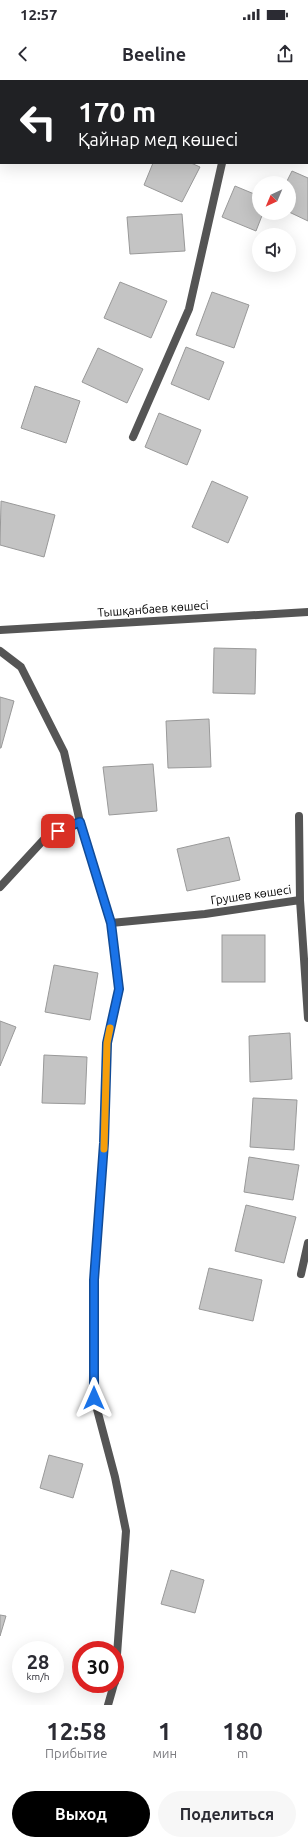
<!DOCTYPE html>
<html lang="ru">
<head>
<meta charset="utf-8">
<style>
  :root { --surface:#fff; --page:#f7f7f7; --text:#2b2b33; --muted:#7c7c81; --accent:#000 }
  body { margin:0; font-family:Ubuntu,sans-serif; background:var(--page); color:var(--text); height:100vh; display:flex; flex-direction:column; font-size:15px; white-space:nowrap }
  * { box-sizing:border-box; margin:0 }
  p { font-size:13px; color:var(--muted) }
  .icon { flex:none; width:22px; height:22px; fill:none; stroke:currentColor; stroke-width:2; stroke-linecap:round; stroke-linejoin:round }
  .map { position:relative; height:1625px; overflow:hidden }
  .drawer { display:flex; flex-direction:column; background:var(--surface); flex:1 }
  .drawer>* { flex:none }
  .banner { position:absolute; left:0px; top:0px; width:308px; height:84px; box-shadow:0 4px 16px #0002; background:#202124; color:#fff; overflow:hidden }
  .needle { width:26px; rotate:224deg }
  .controls { position:absolute; left:252px; top:96px; display:grid; gap:8px }
  .controls a { display:grid; place-items:center; width:44px; height:44px; border-radius:50%; background:var(--surface); box-shadow:0 4px 16px #0002; font-size:20px }
  .speed { position:absolute; left:12px; top:1561px; display:flex; gap:8px; font-size:20px; font-weight:700; text-align:center }
  .speed>* { display:grid; place-content:center; width:52px; height:52px; border-radius:50%; background:var(--surface); box-shadow:0 4px 16px #0002; line-height:1 }
  .speed small { font-size:10px; font-weight:400 }
  .speed .limit { border:6px solid #d22; background:#fff; color:#111 }
  .pin { position:absolute; display:grid; place-items:center; width:34px; height:34px; color:#fff; margin:-17px; border-radius:8px; box-shadow:0 2px 6px #0006 }
  .me { position:absolute; width:44px; margin:-22px; rotate:0deg; stroke-linejoin:round; filter:drop-shadow(0 0 3px #0008) }
  .turn { display:flex; align-items:center; gap:14px; height:84px; padding:0 12px; font-size:18px }
  .turn .icon { width:52px; height:52px; stroke-width:2.5 }
  .turn b { display:block; font-size:28px; line-height:34px }
  .eta { display:flex; justify-content:space-evenly; align-items:center; height:68px; text-align:center }
  .eta b { font-size:24px; font-weight:600; line-height:28px }
  .button { display:flex; gap:8px; margin-top:auto; padding:8px 12px }
  .button a { flex:1; height:46px; border-radius:24px; background:var(--accent); color:#fff; font-size:16px; font-weight:600; line-height:46px; text-align:center }
  .button a+a { background:var(--page); color:var(--text) }
  .status { display:flex; justify-content:space-between; align-items:center; height:28px; padding:0 20px; background:var(--surface); direction:ltr }
  .status svg { height:11px; fill:currentColor }
  header { display:flex; justify-content:space-between; align-items:center; height:52px; padding:0 12px; background:var(--surface); font-size:18px; font-weight:600 }
  .map>svg:first-child { display:block }
  .building { fill:#c4c4c4; stroke:#999 }
  .lines { fill:none; stroke-linecap:round; stroke-linejoin:round }
  .minor { stroke:#555; stroke-width:8 }
  .tertiary { stroke:#555; stroke-width:8 }
  .route-casing { stroke:#114b97; stroke-width:10 }
  .route { stroke:#1a73e8; stroke-width:7 }
  .slow { stroke:#f59e0b; stroke-width:7 }
  .labels { text-anchor:middle; stroke-width:3; stroke-linejoin:round; paint-order:stroke }
  .street-label { font-size:12px; fill:#000; stroke:#fff }
</style>
</head>
<body>
<div class="status"><b>12:57</b><svg viewBox="0 0 49 12"><path d="M0 12V9h3v3zM5 12V6h3v6zM10 12V3h3v9zM15 12V0h3v12zM26 1h20v11H26zM47 4h2v5h-2z"/></svg></div>
<header><svg class="icon" aria-label="back" viewBox="0 0 24 24"><path d="M15 5l-7 7 7 7"/></svg>Beeline<svg class="icon" aria-label="share" viewBox="0 0 24 24"><path d="M12 15V3M7 8l5-5 5 5M5 13v7h14v-7"/></svg></header>
<div class="map">
<svg width="308" height="1625" viewBox="0 0 308 1625">
  <rect width="100%" height="100%" fill="#fff"/>
  <g class="building">
    <polygon points="167,0 204,0 167,1"/>
    <polygon points="279,0 308,0 308,32 307,1"/>
    <polygon points="153,83 191,83 200,87 182,122 144,105"/>
    <polygon points="292,91 308,98 308,141 289,132 289,103 286,103"/>
    <polygon points="235,106 259,116 259,133 263,133 256,151 222,137"/>
    <polygon points="182,134 185,171 130,174 127,137"/>
    <polygon points="120,202 167,221 151,258 104,238"/>
    <polygon points="212,212 249,225 234,268 196,255"/>
    <polygon points="186,267 224,282 209,320 171,304"/>
    <polygon points="98,268 143,289 127,323 82,302"/>
    <polygon points="35,306 80,321 66,363 21,348"/>
    <polygon points="159,333 201,350 187,385 145,367"/>
    <polygon points="212,401 248,417 228,463 192,447"/>
    <polygon points="1,421 55,435 44,477 0,465"/>
    <polygon points="214,568 256,569 255,614 213,613"/>
    <polygon points="0,617 14,621 1,668 0,668"/>
    <polygon points="209,639 211,687 168,688 166,641"/>
    <polygon points="153,684 157,731 109,735 103,687"/>
    <polygon points="229,757 240,800 187,811 177,769"/>
    <rect x="222" y="855" width="43" height="47"/>
    <polygon points="54,885 98,893 90,940 45,932"/>
    <polygon points="0,941 16,947 0,986"/>
    <polygon points="290,953 292,999 250,1002 249,956"/>
    <polygon points="44,975 87,977 85,1024 42,1023"/>
    <polygon points="253,1018 297,1020 294,1070 250,1067"/>
    <polygon points="249,1077 299,1085 293,1120 244,1112"/>
    <polygon points="246,1125 296,1137 284,1183 235,1171"/>
    <polygon points="209,1188 262,1200 253,1241 199,1229"/>
    <polygon points="49,1375 83,1384 73,1418 40,1408"/>
    <polygon points="171,1490 204,1500 195,1533 161,1524"/>
    <polygon points="0,1535 6,1536 0,1556"/>
  </g>
  <g class="lines">
    <g class="minor">
      <polyline points="66,0 68,1"/>
      <polyline points="252,1 252,0"/>
      <polyline points="133,357 189,229 222,83"/>
      <polyline points="0,571 21,587 64,672 80,742 111,843 119,909 107,963 104,1063 94,1200 94,1318 115,1397 126,1451 115,1602"/>
      <polyline points="299,736 300,820"/>
      <polyline points="0,807 48,755 80,742"/>
      <polyline points="111,843 205,834 300,820 308,938"/>
      <polyline points="301,1194 308,1163"/>
      <polyline points="108,1625 114,1604"/>
    </g>
    <polyline class="tertiary" points="0,550 308,532"/>
  </g>
  <g class="lines">
    <g class="route-casing">
      <polyline id="route" points="58,751 80,742 111,843 119,909 107,963 104,1063 94,1200 94,1318"/>
    </g>
    <use href="#route" class="route"/>
    <polyline class="slow" points="104,1069 107,963 110,948"/>
  </g>
  <g class="labels">
    <g class="street-label">
      <text transform="translate(153 529) rotate(-4)" y="4">Тышқанбаев көшесі</text>
      <text transform="translate(251 815) rotate(-8)" y="4">Грушев көшесі</text>
    </g>
  </g>
</svg>
<div class="controls">
<a><svg class="needle" viewBox="-14 -14 28 28"><path d="M0-13l5 13h-10z" fill="#e53935"/><path d="M0 13l5-13h-10z" fill="#7c7c81"/></svg></a>
<a><svg class="icon" aria-label="sound" viewBox="0 0 24 24"><path d="M4 9h4l5-4v14l-5-4H4zM17 9q2 3 0 6"/></svg></a>
</div>
<div class="speed"><div>28<small>km/h</small></div><div class="limit">30</div></div>
<div class="pin" style="left:58px;top:751px;background:#d93025"><svg class="icon" aria-label="arrive" viewBox="0 0 24 24"><path d="M6 21V4h12l-3 4 3 4H6"/></svg></div>
<svg class="me" style="left:94px;top:1318px" viewBox="-20 -20 40 40"><path d="M0-17L14 15 0 8-14 15z" fill="#1a73e8" stroke="#fff" stroke-width="4"/></svg>
<div class="banner">
<div class="turn"><svg class="icon" aria-label="left" viewBox="0 0 24 24"><path d="M17 20v-9H6M10 6l-5 5 5 5"/></svg><div><b>170 m</b>Қайнар мед көшесі</div></div>
</div>
</div>
<section class="drawer">
<div class="eta">
<div><b>12:58</b><p>Прибытие</p></div>
<div><b>1</b><p>мин</p></div>
<div><b>180</b><p>m</p></div>
</div>
<div class="button"><a>Выход</a><a>Поделиться</a></div>
</section>
</body>
</html>
